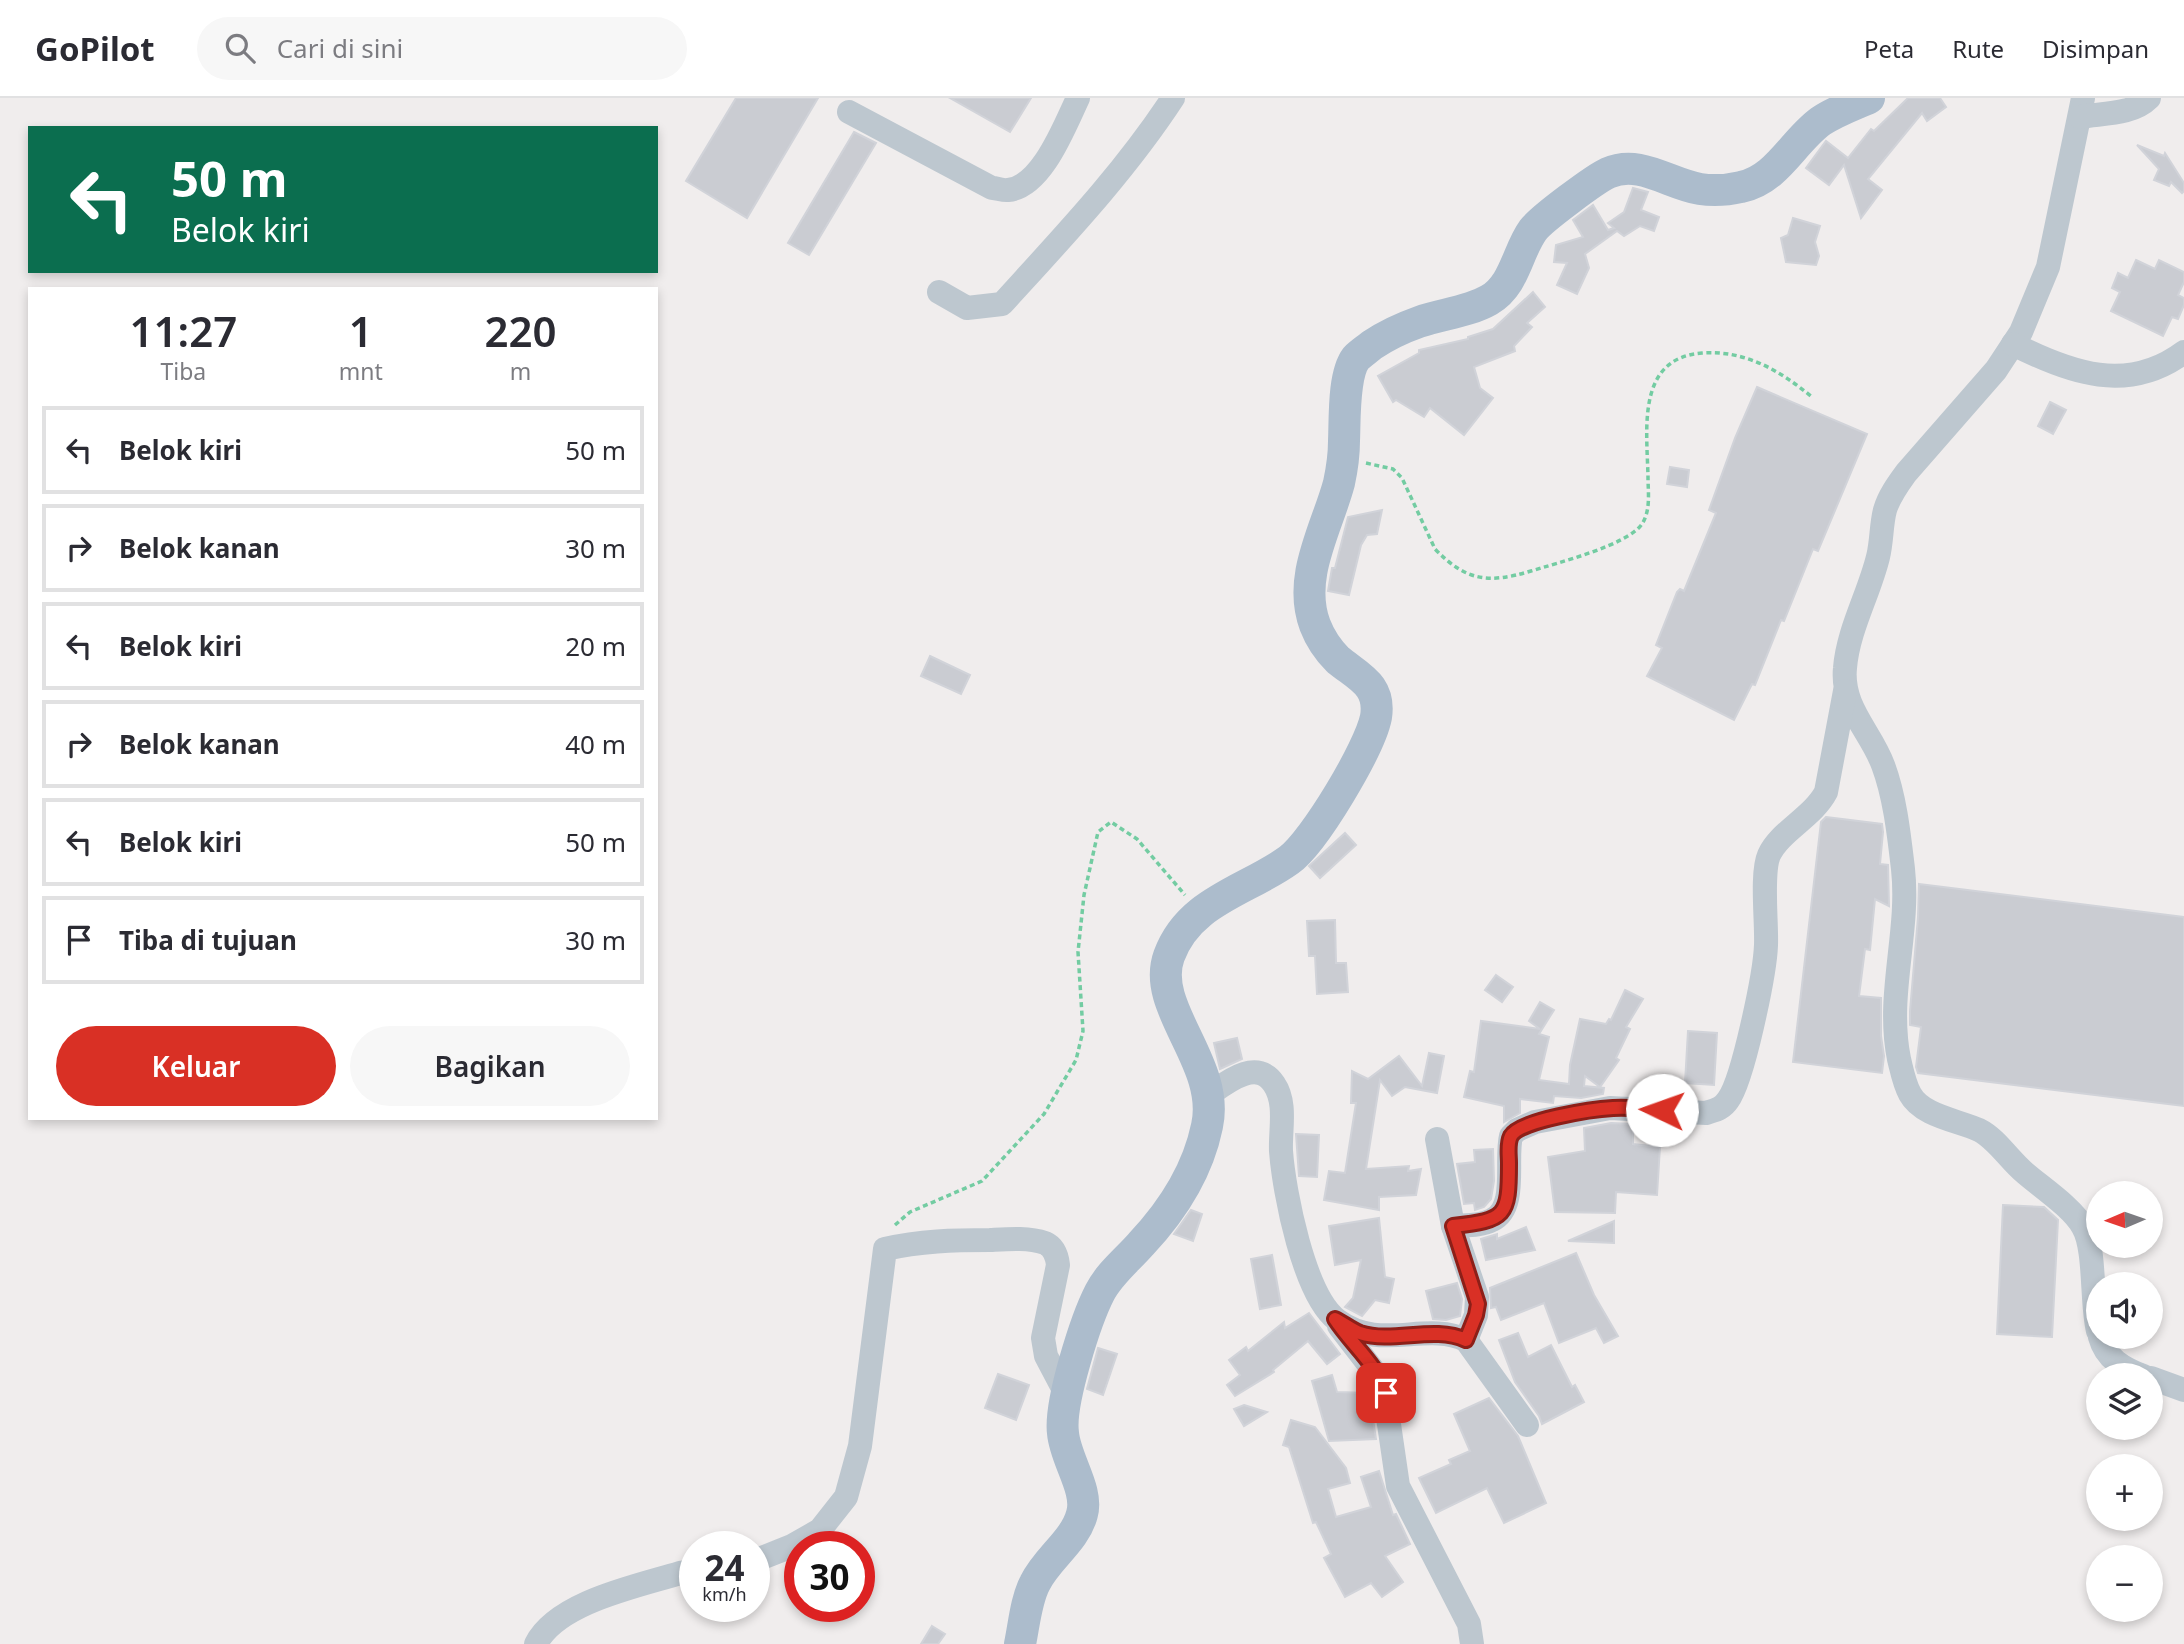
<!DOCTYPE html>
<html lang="id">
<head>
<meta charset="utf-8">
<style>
  :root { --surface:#fff; --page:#f7f7f7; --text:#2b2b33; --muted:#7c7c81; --line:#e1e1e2; --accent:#d93025 }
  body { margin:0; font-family:"Noto Sans",sans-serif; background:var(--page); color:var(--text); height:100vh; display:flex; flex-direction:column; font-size:26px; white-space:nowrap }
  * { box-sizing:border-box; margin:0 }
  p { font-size:23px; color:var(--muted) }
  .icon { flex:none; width:38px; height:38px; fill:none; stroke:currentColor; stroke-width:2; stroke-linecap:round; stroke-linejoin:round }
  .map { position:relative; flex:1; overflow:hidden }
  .panel { position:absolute; left:28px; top:189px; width:630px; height:833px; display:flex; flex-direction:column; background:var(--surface); border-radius:0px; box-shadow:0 4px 10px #0003 }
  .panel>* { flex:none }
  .guide { position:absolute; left:28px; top:28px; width:630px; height:147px; border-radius:0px; box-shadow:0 4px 10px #0003; background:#0b6e4f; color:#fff; overflow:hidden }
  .needle { width:46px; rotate:268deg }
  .tools { position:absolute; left:2086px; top:1083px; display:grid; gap:14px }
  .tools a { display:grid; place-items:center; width:77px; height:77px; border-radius:50%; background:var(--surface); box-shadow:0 4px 10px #0003; font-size:35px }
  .speed { position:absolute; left:679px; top:1433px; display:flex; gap:14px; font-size:35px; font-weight:700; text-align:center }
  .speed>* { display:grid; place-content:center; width:91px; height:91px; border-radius:50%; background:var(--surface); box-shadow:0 4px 10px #0003; line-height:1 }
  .speed small { font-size:18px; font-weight:400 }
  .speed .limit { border:10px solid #d22; background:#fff; color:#111 }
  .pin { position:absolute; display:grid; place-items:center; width:60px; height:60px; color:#fff; margin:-30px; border-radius:14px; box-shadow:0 4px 10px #0006 }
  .me { position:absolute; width:77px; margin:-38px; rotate:273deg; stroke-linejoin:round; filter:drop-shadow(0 0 5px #0008) }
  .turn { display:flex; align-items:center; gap:24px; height:147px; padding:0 28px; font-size:32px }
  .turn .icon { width:91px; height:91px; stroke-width:2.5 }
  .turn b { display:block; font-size:49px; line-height:60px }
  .eta { display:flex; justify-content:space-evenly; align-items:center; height:119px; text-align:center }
  .eta b { font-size:42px; font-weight:600; line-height:49px }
  .primary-button { display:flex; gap:14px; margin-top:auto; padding:14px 28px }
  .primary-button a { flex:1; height:80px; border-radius:42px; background:var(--accent); color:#fff; font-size:28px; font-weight:600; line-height:80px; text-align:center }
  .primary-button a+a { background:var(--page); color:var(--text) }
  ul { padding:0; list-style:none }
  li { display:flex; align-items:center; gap:21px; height:88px; margin:0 14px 10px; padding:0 14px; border:4px solid var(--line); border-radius:0px }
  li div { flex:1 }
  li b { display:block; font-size:26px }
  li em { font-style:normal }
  header { display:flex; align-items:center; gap:42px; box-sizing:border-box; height:98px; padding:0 35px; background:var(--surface); border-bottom:2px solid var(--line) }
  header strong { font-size:33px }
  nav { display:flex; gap:38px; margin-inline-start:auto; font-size:24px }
  .search { width:490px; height:63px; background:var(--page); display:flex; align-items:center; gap:18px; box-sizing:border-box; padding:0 24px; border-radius:38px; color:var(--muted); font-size:26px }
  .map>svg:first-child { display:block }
  .building { fill:#caccd2; stroke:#d1d3d9; stroke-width:2 }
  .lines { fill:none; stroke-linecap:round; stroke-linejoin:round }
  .path { stroke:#73cca2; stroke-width:3.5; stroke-dasharray:5 3.5; stroke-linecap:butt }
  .minor { stroke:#bdc7cf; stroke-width:24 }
  .major { stroke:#acbccc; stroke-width:32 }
  .route-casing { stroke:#8d1f18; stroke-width:18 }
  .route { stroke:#d93025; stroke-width:12 }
</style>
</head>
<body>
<header>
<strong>GoPilot</strong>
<div class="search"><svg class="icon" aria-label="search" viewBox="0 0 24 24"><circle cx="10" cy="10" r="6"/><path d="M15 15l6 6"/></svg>Cari di sini</div>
<nav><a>Peta</a><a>Rute</a><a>Disimpan</a></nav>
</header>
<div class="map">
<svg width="2184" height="1546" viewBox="0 0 2184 1546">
  <rect width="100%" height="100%" fill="#f0eded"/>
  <g class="building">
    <polygon points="736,0 818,0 747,120 686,83"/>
    <polygon points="950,0 1031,0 1010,34"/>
    <polygon points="1908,0 1940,0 1946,9 1927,23 1922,15 1868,81 1882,92 1861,120 1844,67 1829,87 1806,70 1826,43 1848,60 1871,31 1874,33"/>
    <polygon points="854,34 876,45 809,157 788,145"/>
    <polygon points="2137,47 2164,58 2165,55 2184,85 2184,93 2182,95 2171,84 2169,88 2154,82 2159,71"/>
    <polygon points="1633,90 1648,94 1641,112 1659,119 1654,133 1640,128 1624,138 1617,133 1585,156 1589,170 1577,196 1557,187 1567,165 1554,164 1556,147 1583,139 1573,122 1593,107 1608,132 1614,130 1608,125 1624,114"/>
    <polygon points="1793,120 1820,128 1815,144 1819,158 1816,167 1786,164 1781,140 1788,137"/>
    <polygon points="2136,162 2155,171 2159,162 2184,174 2184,184 2178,197 2184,200 2184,207 2178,221 2172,219 2163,238 2111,213 2120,194 2112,190 2118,175 2128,180"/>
    <polygon points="1533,194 1545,209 1527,225 1532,229 1514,248 1515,253 1474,269 1480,290 1493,300 1464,337 1430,310 1424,319 1396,302 1393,304 1378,278 1419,255 1419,252 1468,241 1468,239 1493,231"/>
    <polygon points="1757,289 1867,336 1818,453 1813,451 1784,523 1781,522 1755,587 1752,586 1734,622 1647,578 1662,550 1656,547 1677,494 1680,491 1684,493 1716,415 1709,412 1735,340"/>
    <polygon points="2050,304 2066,312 2053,336 2038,328"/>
    <polygon points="1670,369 1689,372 1687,389 1667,386"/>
    <polygon points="1382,412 1377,436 1367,437 1361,447 1349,497 1328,493 1332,470 1335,470 1348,419"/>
    <polygon points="930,558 970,577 961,596 921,578"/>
    <polygon points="1826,719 1882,726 1883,734 1880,766 1888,767 1889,808 1875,801 1870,852 1865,851 1859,898 1881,900 1881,938 1884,958 1882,975 1793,964 1821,724"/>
    <polygon points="1345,735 1356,747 1320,780 1309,768"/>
    <polygon points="1919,786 2184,819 2184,1008 1918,975 1916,969 1921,929 1910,927 1910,913 1918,819"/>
    <polygon points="1335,822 1336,865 1346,865 1348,894 1317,896 1315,858 1309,858 1307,823"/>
    <polygon points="1496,877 1513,889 1502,904 1485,892"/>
    <polygon points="1625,892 1643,901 1626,929 1630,931 1616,960 1619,962 1600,989 1585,978 1584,988 1604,990 1603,996 1581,1000 1554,998 1553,1005 1520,1001 1520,1015 1504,1024 1504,1008 1464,999 1470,973 1474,974 1481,923 1540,931 1529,923 1540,904 1554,912 1539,936 1549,939 1539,982 1569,986 1570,967 1580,921 1606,926 1609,921 1611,922"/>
    <polygon points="1688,933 1717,935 1714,987 1685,985"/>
    <polygon points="1237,940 1242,961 1220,971 1214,945"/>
    <polygon points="1429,955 1444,958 1437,995 1405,989 1392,998 1380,982 1366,1071 1409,1068 1408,1073 1421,1071 1416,1097 1379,1099 1379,1112 1324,1102 1329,1073 1345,1075 1356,1005 1351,1005 1352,973 1368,981 1399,958 1422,988"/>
    <polygon points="1611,1025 1633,1026 1633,1046 1660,1049 1657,1097 1616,1094 1615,1115 1555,1114 1548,1059 1585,1053 1584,1030"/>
    <polygon points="1296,1036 1319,1037 1317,1079 1299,1078"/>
    <polygon points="1493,1051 1494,1083 1491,1101 1484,1109 1475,1112 1474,1105 1464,1106 1457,1066 1475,1064 1474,1052"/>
    <polygon points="2003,1107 2044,1109 2058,1122 2052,1239 1997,1236"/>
    <polygon points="1191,1112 1202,1116 1193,1143 1174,1136"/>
    <polygon points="1379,1120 1385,1179 1394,1181 1389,1205 1375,1202 1362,1218 1345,1209 1353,1200 1361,1162 1335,1167 1329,1128"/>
    <polygon points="1614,1123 1614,1145 1568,1143"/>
    <polygon points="1526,1129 1535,1152 1486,1162 1481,1141 1497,1136 1497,1141"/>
    <polygon points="1576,1155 1594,1197 1618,1238 1604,1245 1596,1230 1559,1245 1544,1205 1501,1222 1496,1209 1491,1210 1490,1190"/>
    <polygon points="1272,1157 1281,1207 1260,1211 1251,1161"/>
    <polygon points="1457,1185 1462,1201 1460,1218 1446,1222 1433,1221 1426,1193"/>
    <polygon points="1309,1215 1340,1256 1327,1266 1308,1243 1273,1272 1274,1274 1235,1298 1227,1287 1240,1277 1229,1262 1246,1249 1248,1253 1284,1224 1285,1230"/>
    <polygon points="1518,1235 1528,1259 1551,1247 1572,1289 1575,1287 1584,1304 1542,1326 1539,1318 1515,1284 1499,1242"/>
    <polygon points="1098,1250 1117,1256 1103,1297 1087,1291"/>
    <polygon points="998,1276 1029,1287 1016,1322 985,1310"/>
    <polygon points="1332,1277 1337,1294 1369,1295 1376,1341 1329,1343 1312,1283"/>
    <polygon points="1489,1300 1518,1338 1546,1405 1504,1425 1487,1390 1436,1415 1419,1380 1451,1366 1449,1362 1470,1353 1454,1316"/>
    <polygon points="1244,1307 1267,1314 1244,1328 1234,1311"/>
    <polygon points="1291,1322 1315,1329 1346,1370 1350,1385 1328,1391 1336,1419 1371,1409 1361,1379 1379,1373 1393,1417 1396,1416 1410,1446 1385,1458 1403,1484 1382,1499 1371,1485 1345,1499 1324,1460 1331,1456 1316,1424 1313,1425 1289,1349 1283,1347"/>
    <polygon points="932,1528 945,1536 938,1546 921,1546"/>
  </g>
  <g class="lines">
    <g class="path">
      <path d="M 1366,365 L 1393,371 L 1402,380 L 1435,451 C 1466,483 1488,486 1531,473 C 1557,465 1628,447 1642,426 C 1651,412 1648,394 1648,379 C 1647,331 1636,260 1702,255 C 1745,252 1779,272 1812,299"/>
      <polyline points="895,1127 910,1114 982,1083 1044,1016 1076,962 1083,933 1078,854 1084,797 1098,734 1111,724 1137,741 1185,797"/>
    </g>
    <g class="minor">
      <path d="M 2083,0 L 2048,169 L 2021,234 L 1996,272 L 1906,375 C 1898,386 1889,398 1885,412 C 1881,427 1882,443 1878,459 C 1869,496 1848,532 1845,570 C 1841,609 1871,634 1883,667 C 1895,699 1899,737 1903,771 C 1910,834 1886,897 1899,961 C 1902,973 1904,985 1910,996 C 1922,1018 1957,1022 1979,1032 C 1997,1041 2009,1062 2025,1075 C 2041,1089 2073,1110 2083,1129 C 2096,1151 2091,1205 2098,1233"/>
      <path d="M 849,14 L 992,90 C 997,90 1004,93 1008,92 C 1042,89 1065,27 1078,0"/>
      <path d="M 2080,19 C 2103,15 2132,17 2149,0"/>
      <path d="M 939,194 L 967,210 L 1002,206 C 1062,140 1124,75 1173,0"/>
      <path d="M 2013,246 C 2070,275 2128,296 2184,254"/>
      <path d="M 1210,996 C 1227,984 1257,960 1274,986 C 1287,1005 1280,1032 1281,1053 C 1284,1094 1304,1197 1337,1222 C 1380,1254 1425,1223 1466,1242 L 1527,1327"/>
      <polyline points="1437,1041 1453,1128 1477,1199 1476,1217 1466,1242"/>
      <path d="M 1453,1128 C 1465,1127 1481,1128 1492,1122 C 1518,1110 1505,1061 1511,1038 L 1517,1032 L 1535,1024 L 1610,1010 L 1706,1015 C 1715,1012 1722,1011 1728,1002 C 1743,982 1765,875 1766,847 C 1767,825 1761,775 1769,757 C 1780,733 1813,719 1826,694 L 1845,593"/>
      <polyline points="1339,1228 1383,1285 1398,1388 1469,1526 1472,1546"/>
      <path d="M 2100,1239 C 2106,1261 2123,1270 2143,1278"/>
      <polyline points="2151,1280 2184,1292"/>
      <path d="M 754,1463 L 792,1448 L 820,1432 L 846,1399 L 860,1348 L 885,1151 C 920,1143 954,1142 990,1142 C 1007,1141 1028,1139 1045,1145 C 1054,1149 1057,1158 1058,1167 L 1043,1240 L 1046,1258 L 1066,1296"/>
      <path d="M 536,1546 C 557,1504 638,1488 680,1475 L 695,1473"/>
    </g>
    <path class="major" d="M 1020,1546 C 1024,1527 1026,1502 1035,1485 C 1047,1460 1075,1443 1082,1416 C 1089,1392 1065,1361 1063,1335 C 1059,1305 1086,1221 1100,1194 C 1110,1175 1127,1162 1141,1146 C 1172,1113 1198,1072 1207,1028 C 1221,965 1150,910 1169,858 C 1189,803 1246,793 1289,762 C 1314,744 1370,650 1376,619 C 1381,587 1359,579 1338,562 C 1328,552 1320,540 1315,527 C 1297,479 1327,430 1339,385 C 1342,371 1344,357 1344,343 C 1345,322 1343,277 1356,260 C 1361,255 1366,252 1372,247 C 1387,237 1402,230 1419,224 C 1442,216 1468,214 1489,202 C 1515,187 1517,154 1533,132 C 1541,121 1595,81 1608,75 C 1640,61 1669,86 1700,91 C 1713,93 1728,92 1741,89 C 1777,82 1793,43 1821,23 C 1836,13 1853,7 1869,0"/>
  </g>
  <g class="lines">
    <g class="route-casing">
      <path id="route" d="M 1386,1295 C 1377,1266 1351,1246 1335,1221 C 1343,1225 1352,1232 1360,1235 C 1394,1246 1433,1227 1466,1242 L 1476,1217 L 1478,1206 L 1453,1128 C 1506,1122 1509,1119 1509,1065 C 1509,1057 1507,1046 1511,1038 C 1520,1022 1594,1011 1613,1010 C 1629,1009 1646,1011 1662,1012"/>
    </g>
    <use href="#route" class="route"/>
  </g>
</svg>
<div class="tools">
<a><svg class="needle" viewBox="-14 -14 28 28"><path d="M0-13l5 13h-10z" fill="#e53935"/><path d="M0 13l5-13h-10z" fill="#7c7c81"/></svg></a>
<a><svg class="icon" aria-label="sound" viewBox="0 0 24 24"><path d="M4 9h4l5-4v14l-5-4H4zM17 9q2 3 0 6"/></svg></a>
<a><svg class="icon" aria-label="layers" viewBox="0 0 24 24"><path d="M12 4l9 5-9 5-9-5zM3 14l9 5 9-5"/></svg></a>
<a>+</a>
<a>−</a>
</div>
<div class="speed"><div>24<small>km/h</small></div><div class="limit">30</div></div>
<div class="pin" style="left:1386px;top:1295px;background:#d93025"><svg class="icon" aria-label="arrive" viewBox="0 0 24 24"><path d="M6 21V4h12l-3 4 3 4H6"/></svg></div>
<svg class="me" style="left:1662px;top:1012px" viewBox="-20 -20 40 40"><circle r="19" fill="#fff"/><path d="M0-13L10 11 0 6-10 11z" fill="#d93025"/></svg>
<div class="guide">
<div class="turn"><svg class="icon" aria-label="left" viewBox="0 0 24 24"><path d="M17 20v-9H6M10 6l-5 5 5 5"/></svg><div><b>50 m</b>Belok kiri</div></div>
</div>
<section class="panel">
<div class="eta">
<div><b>11:27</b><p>Tiba</p></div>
<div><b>1</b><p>mnt</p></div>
<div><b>220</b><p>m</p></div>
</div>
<ul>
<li><svg class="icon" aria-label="left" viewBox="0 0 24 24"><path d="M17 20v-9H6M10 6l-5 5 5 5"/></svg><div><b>Belok kiri</b></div><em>50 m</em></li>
<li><svg class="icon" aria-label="right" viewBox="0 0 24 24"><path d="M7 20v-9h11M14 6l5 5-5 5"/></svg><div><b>Belok kanan</b></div><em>30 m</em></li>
<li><svg class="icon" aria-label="left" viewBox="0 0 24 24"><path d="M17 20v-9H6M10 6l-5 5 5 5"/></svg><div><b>Belok kiri</b></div><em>20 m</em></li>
<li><svg class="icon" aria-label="right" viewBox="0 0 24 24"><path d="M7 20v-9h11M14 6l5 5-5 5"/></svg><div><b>Belok kanan</b></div><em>40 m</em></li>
<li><svg class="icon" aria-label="left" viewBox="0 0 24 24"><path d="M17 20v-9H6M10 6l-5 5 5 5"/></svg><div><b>Belok kiri</b></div><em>50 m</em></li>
<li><svg class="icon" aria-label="arrive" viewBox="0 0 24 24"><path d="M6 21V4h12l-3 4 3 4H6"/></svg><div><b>Tiba di tujuan</b></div><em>30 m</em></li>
</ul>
<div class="primary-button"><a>Keluar</a><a>Bagikan</a></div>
</section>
</div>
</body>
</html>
